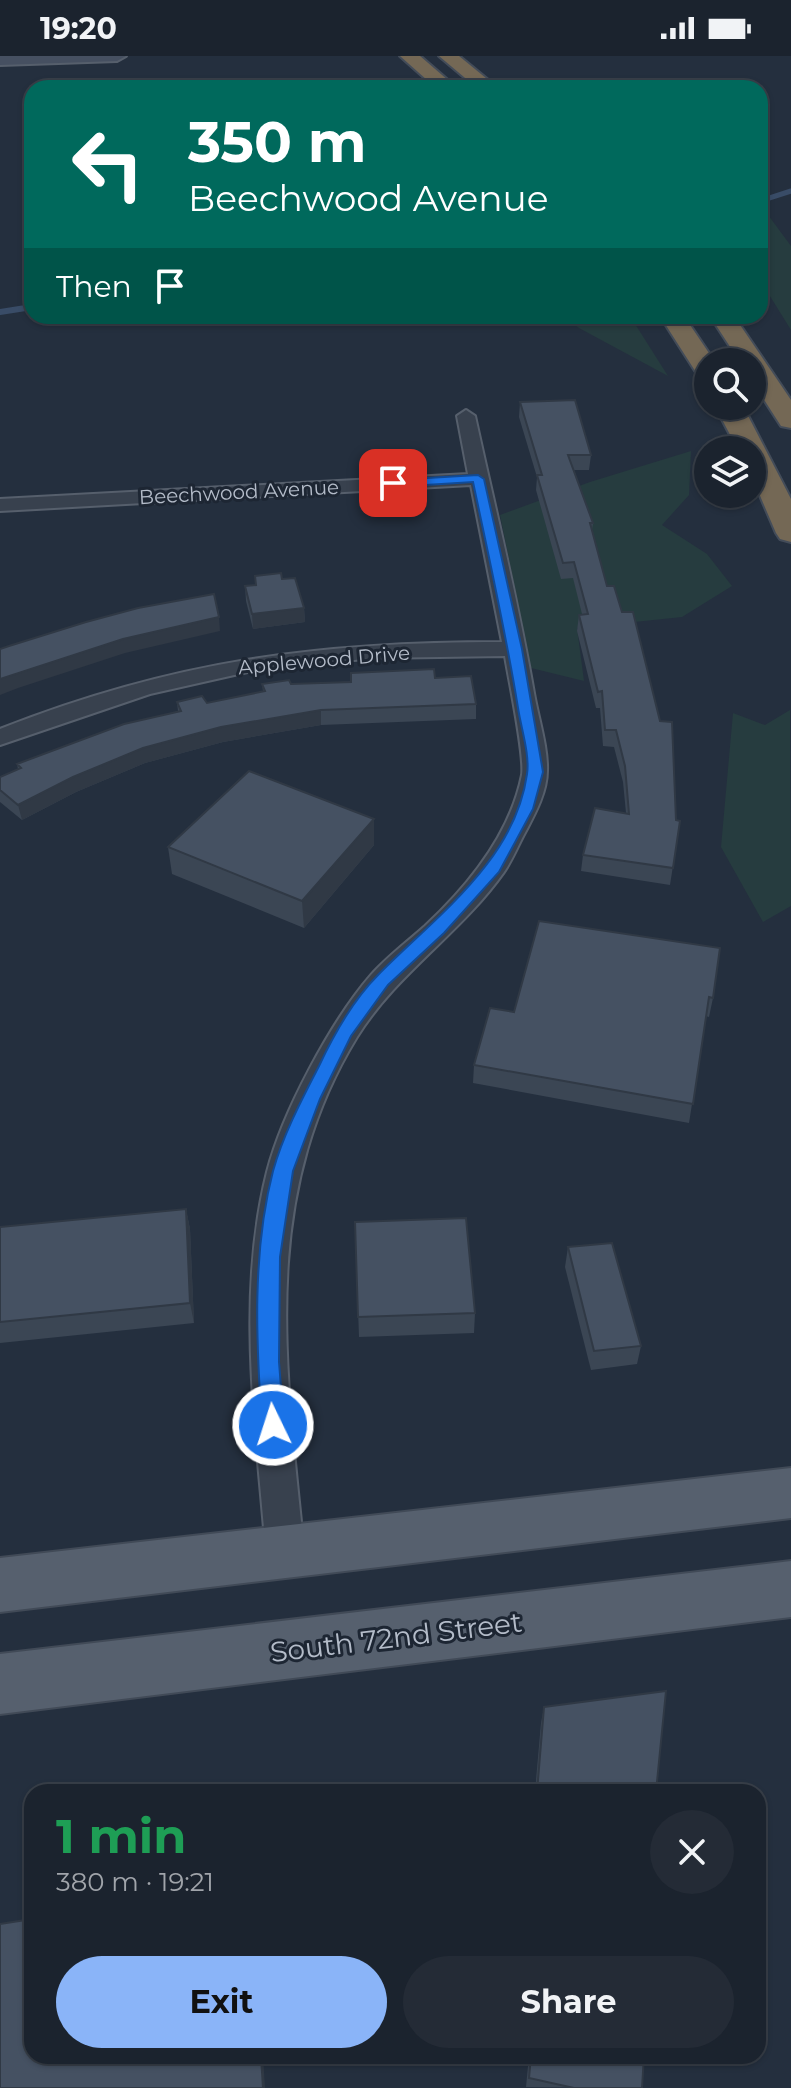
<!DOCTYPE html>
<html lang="en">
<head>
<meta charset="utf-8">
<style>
  :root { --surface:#1b232e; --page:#242b36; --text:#f1f3f6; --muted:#a0a4aa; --line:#39404a; --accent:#8ab4f8 }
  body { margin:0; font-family:Montserrat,sans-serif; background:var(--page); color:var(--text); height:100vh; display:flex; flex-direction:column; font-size:30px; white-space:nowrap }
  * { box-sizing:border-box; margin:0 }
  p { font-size:26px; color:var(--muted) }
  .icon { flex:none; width:44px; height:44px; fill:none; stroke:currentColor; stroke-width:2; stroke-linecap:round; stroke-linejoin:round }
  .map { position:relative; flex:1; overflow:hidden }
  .details { position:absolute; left:24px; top:1728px; width:742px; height:280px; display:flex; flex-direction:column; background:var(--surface); border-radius:24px; box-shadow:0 2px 6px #0004,0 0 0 2px var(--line) }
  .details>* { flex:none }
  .banner { position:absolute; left:24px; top:24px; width:744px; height:244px; border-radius:24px; box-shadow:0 2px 6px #0004,0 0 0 2px var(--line); background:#00695c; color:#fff; overflow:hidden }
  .fabs { position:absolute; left:694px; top:292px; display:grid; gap:16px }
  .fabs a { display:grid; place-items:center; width:72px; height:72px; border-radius:50%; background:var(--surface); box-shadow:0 2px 6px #0004,0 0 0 2px var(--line); font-size:40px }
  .pin { position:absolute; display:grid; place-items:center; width:68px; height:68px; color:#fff; margin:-34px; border-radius:16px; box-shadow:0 4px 12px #0006 }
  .me { position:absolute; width:88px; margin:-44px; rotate:356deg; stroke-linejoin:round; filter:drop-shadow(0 0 6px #0008) }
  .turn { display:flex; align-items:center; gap:28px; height:168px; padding:0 32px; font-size:36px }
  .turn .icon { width:104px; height:104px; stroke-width:2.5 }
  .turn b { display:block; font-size:56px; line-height:68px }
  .then { display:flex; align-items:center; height:76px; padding:0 32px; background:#0003; gap:16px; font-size:30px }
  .round { display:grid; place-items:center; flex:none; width:84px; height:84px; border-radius:42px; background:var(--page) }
  .head { display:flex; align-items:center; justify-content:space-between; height:136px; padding:0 32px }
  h1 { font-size:48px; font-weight:700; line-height:60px; color:#1e9e55 }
  .primary-button { display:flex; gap:16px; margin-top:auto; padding:16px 32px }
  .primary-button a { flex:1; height:92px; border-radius:48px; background:var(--accent); color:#111; font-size:32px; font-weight:700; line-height:92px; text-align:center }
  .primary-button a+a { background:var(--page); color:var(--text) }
  .status { display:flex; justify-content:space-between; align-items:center; height:56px; padding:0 40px; background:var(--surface); direction:ltr }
  .status svg { height:22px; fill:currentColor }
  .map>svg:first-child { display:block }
  .green { fill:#263c3f }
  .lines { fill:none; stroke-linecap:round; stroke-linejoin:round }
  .stream-far1 { stroke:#394c67; stroke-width:5 }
  .stream { stroke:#394c67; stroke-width:6 }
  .street-casing { stroke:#565f6c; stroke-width:4 }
  .secondary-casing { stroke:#565f6c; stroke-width:4 }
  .primary-casing { stroke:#414a57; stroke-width:4 }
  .highway-casing { stroke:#434c59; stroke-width:4 }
  .street { fill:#38414e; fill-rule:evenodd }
  .secondary { fill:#465061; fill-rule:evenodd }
  .primary { fill:#56606e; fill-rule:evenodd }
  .highway { fill:#746855; fill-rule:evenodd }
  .wall { fill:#3b4654 }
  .shaded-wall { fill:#303945 }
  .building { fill:#455162; stroke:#303945; stroke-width:2 }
  .route { fill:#1a73e8; stroke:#114b97; stroke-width:2 }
  .labels { text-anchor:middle; stroke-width:6; stroke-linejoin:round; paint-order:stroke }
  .far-street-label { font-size:20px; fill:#b4bcc9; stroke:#1d2633 }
  .near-street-label { font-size:28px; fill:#b4bcc9; stroke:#1d2633 }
</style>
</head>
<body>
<div class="status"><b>19:20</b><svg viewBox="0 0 49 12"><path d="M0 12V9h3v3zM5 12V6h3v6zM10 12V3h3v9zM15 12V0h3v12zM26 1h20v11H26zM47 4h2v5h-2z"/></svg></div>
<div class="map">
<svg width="791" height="2032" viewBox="0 0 791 2032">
  <rect width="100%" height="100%" fill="#242f3e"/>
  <g class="green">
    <polygon points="760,148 791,190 791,274 760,224"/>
    <polygon points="564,260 630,260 668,320 579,272"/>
    <polygon points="691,395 689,439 662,469 707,498 732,530 682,561 577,572 584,625 531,612 500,459 590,426"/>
    <polygon points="790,654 791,850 763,866 721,791 733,657 765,669"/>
  </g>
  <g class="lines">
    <polyline class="stream-far1" points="760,145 791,135"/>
    <polyline class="stream" points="0,256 32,251"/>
    <g class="street-casing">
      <path id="street" d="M 466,354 L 475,360 C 495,452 518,544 534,637 C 538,661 548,691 547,715 C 547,735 536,756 527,773 C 519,787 513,803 504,816 C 461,877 396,918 357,981 C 257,1144 287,1317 304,1496 L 299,1509 L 285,1514 L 271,1509 L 266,1496 C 256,1371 236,1239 267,1116 C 282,1057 331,965 371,919 C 387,901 407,886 425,870 C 468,830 510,779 522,719 C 525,699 509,625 505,600 L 373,602 L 252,615 L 150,638 L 0,689 L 0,673 C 172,605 318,586 502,586 L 471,429 L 0,455 L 0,443 L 468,418 L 457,360 Z"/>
    </g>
    <g class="secondary-casing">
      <polygon id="secondary" points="0,0 126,0 117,5 0,9"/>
    </g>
    <g class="primary-casing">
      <g id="primary">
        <polygon points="791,1412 791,1462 0,1556 0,1502"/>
        <polygon points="791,1505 791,1561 0,1658 0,1598"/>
      </g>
    </g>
    <g class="highway-casing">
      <g id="highway">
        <polygon points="400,0 420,0 457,32 436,32"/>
        <polygon points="439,0 459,0 498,32 477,32"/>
        <polygon points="660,260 684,260 715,306 708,306 708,323 699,321"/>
        <polygon points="710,260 734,260 791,344 791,372 781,370 752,325 752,306 740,306"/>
        <polygon points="715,350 743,350 791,443 791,486 780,483 776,477 752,421 752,394 738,394"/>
      </g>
    </g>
    <use href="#street" class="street"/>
    <use href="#secondary" class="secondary"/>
    <use href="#primary" class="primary"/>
    <use href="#highway" class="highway"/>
  </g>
  <g class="wall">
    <polygon points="520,346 591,399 589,414 574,414 593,467 592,474 607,530 676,764 680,765 670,829 581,815 583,799 626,757 623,726 614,691 603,690 600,652 596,652 577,575 579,559 582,558 573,522 561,523 536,434 537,421 519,361"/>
    <polygon points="255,520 282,523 304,552 305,566 253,573 246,545 245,530 255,529"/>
    <polygon points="435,622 476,648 476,663 321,669 223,686 145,707 76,736 22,764 0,746 0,721 18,713 17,708 178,655 177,646 207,647 263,635 262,628 291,628"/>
    <polygon points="374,763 374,789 304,872 172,818 168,791"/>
    <polygon points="539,865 713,942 709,961 706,960 689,1067 473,1027 474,1009 514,956"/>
    <polygon points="186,1153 190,1173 194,1267 0,1287 0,1171"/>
    <polygon points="355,1166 475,1257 474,1277 359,1281"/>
    <polygon points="568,1191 641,1290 637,1308 591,1314 565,1211"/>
    <polygon points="544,1651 656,1736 535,1736 541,1667"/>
    <polygon points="529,2000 644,2000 642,2032 526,2031"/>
  </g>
  <g class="shaded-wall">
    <polygon points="304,552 305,566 253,573 252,558"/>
    <polygon points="219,561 220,575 125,597 18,632 0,639 0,623 15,617 123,583"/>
    <polygon points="321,654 321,669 223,686 145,707 76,736 22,764 18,749 73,721 143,692 221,671"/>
    <polygon points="374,763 374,789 304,872 302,845"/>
    <polygon points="186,1153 190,1173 194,1267 190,1247"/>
    <polygon points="261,2000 263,2000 265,2032 263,2032"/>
  </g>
  <g class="building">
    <polygon points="575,344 591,399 568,399 593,467 590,467 607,530 614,530 622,556 633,556 660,665 672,666 676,764 680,765 673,812 583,799 595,752 629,758 625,710 616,674 605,674 602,635 598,636 579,559 588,558 574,506 563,507 537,419 542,419 520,346"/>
    <polygon points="281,517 282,523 295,522 304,552 252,558 245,530 256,529 255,520"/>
    <polygon points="214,538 219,561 123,583 0,623 0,593 9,590 86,566 138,552"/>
    <polygon points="434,613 435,622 471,620 476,648 321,654 221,671 143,692 73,721 18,749 0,734 0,721 21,712 17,708 124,668 181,655 177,646 202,640 207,647 265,635 262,628 289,624 291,628 351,626 351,617"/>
    <polygon points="249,715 374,763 302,845 168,791"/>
    <polygon points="539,865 720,892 713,942 709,941 693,1048 474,1009 490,952 514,956"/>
    <polygon points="186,1153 190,1247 0,1266 0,1171"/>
    <polygon points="466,1162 475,1257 358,1261 355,1166"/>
    <polygon points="612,1187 641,1290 594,1295 568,1191"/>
    <polygon points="666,1635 656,1736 537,1736 544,1651"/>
    <polygon points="32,1863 32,2000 261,2000 263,2032 0,2032 0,1868"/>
    <polygon points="531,2000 644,2000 642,2032 574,2032 529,2022"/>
  </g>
  <path class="route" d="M 478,419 L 484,423 L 522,593 L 543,716 L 533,753 L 499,816 L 444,877 L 388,929 L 351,980 L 320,1043 L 293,1115 L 280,1201 L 279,1306 L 284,1369 L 281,1376 L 273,1379 L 265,1376 L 262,1369 C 256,1286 252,1196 273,1115 C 283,1079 302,1043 319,1010 C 334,978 353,944 378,919 C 435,861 515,805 527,718 C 530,699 521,672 518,652 C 506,577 489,502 473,426 L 393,431 L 387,427 L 393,424 Z"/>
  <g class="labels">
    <g class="far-street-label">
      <text transform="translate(239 436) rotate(-3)" y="7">Beechwood Avenue</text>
      <text transform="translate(324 604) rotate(-5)" y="7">Applewood Drive</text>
    </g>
    <g class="near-street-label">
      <text transform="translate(396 1581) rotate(-7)" y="10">South 72nd Street</text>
    </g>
  </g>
</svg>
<div class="fabs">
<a><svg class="icon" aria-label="search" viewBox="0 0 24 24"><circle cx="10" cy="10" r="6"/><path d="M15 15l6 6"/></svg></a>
<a><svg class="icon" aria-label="layers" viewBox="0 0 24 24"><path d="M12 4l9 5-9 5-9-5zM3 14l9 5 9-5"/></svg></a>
</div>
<div class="pin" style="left:393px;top:427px;background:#d93025"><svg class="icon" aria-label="arrive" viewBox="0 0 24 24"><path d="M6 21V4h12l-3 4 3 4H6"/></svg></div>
<svg class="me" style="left:273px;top:1369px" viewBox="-20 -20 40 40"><circle r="17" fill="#1a73e8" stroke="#fff" stroke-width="3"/><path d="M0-11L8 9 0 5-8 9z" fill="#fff"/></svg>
<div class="banner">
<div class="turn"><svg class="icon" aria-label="left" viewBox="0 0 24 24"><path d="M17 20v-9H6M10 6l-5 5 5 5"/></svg><div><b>350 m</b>Beechwood Avenue</div></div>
<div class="then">Then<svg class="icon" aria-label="arrive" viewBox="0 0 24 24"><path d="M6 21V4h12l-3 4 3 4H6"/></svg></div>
</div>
<section class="details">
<div class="head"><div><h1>1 min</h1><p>380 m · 19:21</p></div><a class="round"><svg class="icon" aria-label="close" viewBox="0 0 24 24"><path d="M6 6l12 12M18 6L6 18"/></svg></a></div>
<div class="primary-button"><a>Exit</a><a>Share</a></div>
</section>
</div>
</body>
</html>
